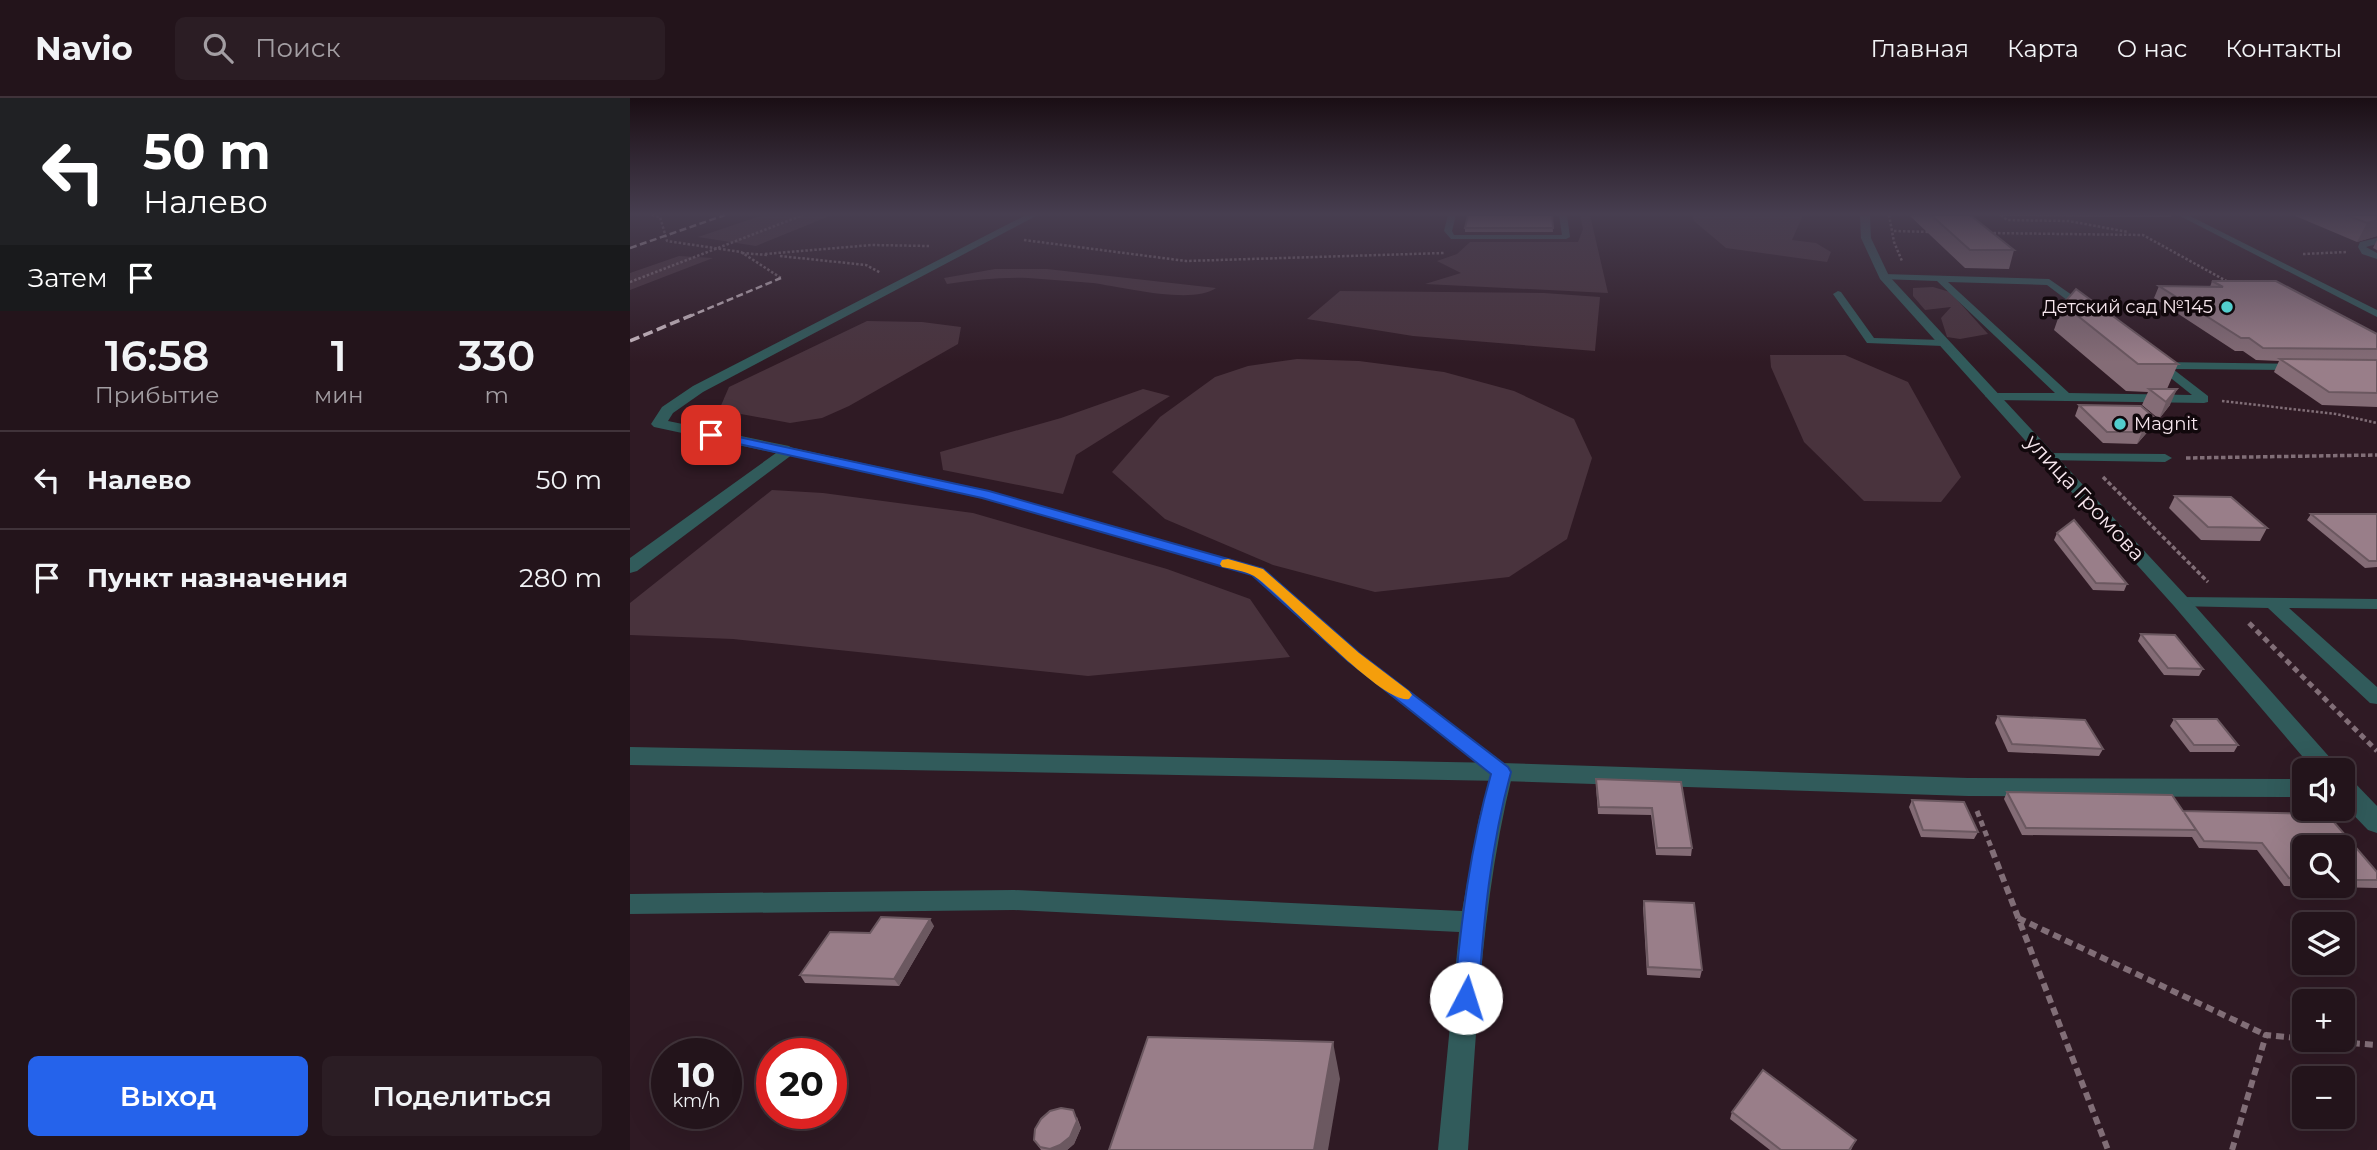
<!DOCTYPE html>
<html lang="ru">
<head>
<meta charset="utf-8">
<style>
  :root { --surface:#23141b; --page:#2b1d24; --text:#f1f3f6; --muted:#a39ea3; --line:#40333a; --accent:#2563eb }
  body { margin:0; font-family:Montserrat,sans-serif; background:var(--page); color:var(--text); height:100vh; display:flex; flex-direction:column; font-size:26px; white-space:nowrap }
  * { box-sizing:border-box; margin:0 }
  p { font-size:23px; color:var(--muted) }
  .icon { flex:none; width:38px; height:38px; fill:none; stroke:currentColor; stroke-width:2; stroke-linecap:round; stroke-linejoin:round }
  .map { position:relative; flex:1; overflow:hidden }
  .drawer { display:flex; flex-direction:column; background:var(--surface); width:630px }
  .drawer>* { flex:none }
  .banner { background:#202124; color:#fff; overflow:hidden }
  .tools { position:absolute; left:1662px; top:660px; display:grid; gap:14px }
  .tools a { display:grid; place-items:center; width:63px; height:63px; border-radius:10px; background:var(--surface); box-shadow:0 7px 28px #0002,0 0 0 2px var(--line); font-size:35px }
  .speed { position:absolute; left:21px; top:940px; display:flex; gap:14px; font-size:35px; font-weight:700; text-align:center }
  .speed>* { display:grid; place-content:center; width:91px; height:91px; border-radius:50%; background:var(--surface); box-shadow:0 7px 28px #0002,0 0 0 2px var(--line); line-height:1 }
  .speed small { font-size:18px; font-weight:400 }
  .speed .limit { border:10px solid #d22; background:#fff; color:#111 }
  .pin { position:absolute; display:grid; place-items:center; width:60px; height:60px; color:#fff; margin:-30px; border-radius:14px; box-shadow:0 4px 10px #0006 }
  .me { position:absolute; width:77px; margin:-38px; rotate:5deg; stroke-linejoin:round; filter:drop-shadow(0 0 5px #0008) }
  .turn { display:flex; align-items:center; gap:24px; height:147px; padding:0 28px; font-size:32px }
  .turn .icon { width:91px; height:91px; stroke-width:2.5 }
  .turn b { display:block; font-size:49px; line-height:60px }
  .then { display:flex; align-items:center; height:66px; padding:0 28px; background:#0003; gap:14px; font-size:26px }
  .eta { display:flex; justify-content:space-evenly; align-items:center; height:119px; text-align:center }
  .eta b { font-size:42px; font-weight:600; line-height:49px }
  .action { display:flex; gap:14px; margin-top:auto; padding:14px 28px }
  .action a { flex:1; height:80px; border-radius:10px; background:var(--accent); color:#fff; font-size:28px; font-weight:600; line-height:80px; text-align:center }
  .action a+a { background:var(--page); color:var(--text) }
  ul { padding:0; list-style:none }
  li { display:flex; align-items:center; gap:21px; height:98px; padding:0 28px; border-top:2px solid var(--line) }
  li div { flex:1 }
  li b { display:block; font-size:26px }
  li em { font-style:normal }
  header { display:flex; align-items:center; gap:42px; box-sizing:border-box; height:98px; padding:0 35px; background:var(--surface); border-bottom:2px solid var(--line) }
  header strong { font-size:33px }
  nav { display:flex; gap:38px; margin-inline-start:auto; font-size:24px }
  .search { width:490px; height:63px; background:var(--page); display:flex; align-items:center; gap:18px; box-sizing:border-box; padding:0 24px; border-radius:10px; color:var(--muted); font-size:26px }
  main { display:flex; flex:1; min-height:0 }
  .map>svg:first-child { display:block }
  .green { fill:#49333d }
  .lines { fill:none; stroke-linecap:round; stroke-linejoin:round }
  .path-far3 { stroke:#816e77; stroke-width:2.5; stroke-dasharray:2.5 2; stroke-linecap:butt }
  .path-far2 { stroke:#816e77; stroke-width:3.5; stroke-dasharray:4.5 2.5; stroke-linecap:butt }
  .path-far1 { stroke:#816e77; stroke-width:5; stroke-dasharray:6 4.5; stroke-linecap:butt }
  .path { stroke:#816e77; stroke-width:6; stroke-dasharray:8 5; stroke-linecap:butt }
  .lane { fill:#315b5b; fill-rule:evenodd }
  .street { fill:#315b5b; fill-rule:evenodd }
  .rail-far1 { stroke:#cebdc5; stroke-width:2.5; stroke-dasharray:7 3.5; stroke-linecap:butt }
  .rail { stroke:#cebdc5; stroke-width:3.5; stroke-dasharray:10 4.5; stroke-linecap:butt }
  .wall { fill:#846c76; fill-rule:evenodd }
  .shaded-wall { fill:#6b5860 }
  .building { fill:#997e89; stroke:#6b5860; stroke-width:2 }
  .route { fill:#2563eb; stroke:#184099; stroke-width:2 }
  .slow { fill:#f59e0b }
  .poi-dot { fill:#52cdcd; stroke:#11080c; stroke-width:2.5 }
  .labels { text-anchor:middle; stroke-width:7; stroke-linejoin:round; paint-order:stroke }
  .far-poi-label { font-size:18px; fill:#f6e6ed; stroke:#11080c; text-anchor:end }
  .street-label { font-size:21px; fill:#f6e6ed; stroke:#11080c }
</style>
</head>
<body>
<header>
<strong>Navio</strong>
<div class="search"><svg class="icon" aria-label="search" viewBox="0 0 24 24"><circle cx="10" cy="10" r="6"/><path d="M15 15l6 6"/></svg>Поиск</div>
<nav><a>Главная</a><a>Карта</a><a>О нас</a><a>Контакты</a></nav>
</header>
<main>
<section class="drawer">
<div class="banner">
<div class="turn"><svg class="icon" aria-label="left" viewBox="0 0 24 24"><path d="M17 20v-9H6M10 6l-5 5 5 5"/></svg><div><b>50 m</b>Налево</div></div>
<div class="then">Затем<svg class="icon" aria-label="arrive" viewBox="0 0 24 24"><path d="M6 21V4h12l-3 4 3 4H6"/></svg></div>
</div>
<div class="eta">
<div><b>16:58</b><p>Прибытие</p></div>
<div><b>1</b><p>мин</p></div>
<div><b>330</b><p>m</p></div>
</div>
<ul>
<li><svg class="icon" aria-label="left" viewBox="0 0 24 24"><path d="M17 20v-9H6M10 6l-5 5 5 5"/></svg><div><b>Налево</b></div><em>50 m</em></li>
<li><svg class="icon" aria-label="arrive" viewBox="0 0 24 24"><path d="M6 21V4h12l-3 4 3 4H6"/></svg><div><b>Пункт назначения</b></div><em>280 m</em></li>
</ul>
<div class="action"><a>Выход</a><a>Поделиться</a></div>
</section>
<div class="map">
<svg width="1747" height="1052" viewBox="0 0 1747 1052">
  <rect width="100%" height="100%" fill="#2f1a24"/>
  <g class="green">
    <polygon points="133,117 202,117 126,148 68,139"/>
    <polygon points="950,117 960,117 978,195 795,186 831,175 807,163 827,156 840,144 948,144 953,131"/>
    <polygon points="1062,117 1173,117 1162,142 1186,145 1201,154 1197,164 1096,150 1064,123"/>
    <polygon points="49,158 83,160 0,192 0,175"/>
    <path d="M 365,171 L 417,171 L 586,190 C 563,207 492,189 463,185 C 442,183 420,182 398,180 C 371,179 344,182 317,186 L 314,180 Z"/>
    <polygon points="1303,189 1320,194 1358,236 1330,241 1317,239 1311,220 1321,209 1295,212 1283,198 1283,190"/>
    <polygon points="710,193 914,195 970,199 965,253 783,238 677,221"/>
    <polygon points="237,223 292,224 331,229 328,246 219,308 192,320 160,325 89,312 99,289"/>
    <polygon points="1140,257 1215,257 1278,284 1331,379 1311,404 1234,403 1174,344 1141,269"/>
    <polygon points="667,261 729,263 814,274 884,293 944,321 962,360 937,441 879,479 745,494 643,467 535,421 482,374 530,319 585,279 618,268"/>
    <polygon points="513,291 540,298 446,357 433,396 313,372 310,354 431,320"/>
    <polygon points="142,392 193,395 343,415 537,471 620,501 660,559 458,578 103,541 0,537 0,505"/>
  </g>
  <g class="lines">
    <g class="path-far3">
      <polyline points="22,117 30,119 37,143 111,154 151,180"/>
      <polyline points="1259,117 1264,144 1272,163"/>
      <polyline points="1371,117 1377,122 1439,123 1498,134"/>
      <polyline points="1264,133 1302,134"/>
      <polyline points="1359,135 1513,137 1600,185"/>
      <polyline points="394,142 556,163 814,155"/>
      <polyline points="112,155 138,157"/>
      <polyline points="135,156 242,147 299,148"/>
      <polyline points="1673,156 1717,154"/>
      <polyline points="150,158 236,167 251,175"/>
      <polyline points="0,184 173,117"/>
      <polyline points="1592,303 1706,316 1747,325"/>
    </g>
    <g class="path-far2">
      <polyline points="1556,360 1747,357"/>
      <polyline points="1473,379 1578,484"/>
    </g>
    <g class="path-far1">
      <polyline points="1619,525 1747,653"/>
      <polyline points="1347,713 1363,754"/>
    </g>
    <g class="path">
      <polyline points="1362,752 1478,1052"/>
      <polyline points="1388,820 1636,937"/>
      <polyline points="1683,942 1747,947"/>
      <polyline points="1602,1052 1636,937 1675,941"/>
    </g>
    <g class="lane">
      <polygon points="818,117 826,117 822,133 824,137 932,137 929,117 937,117 940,139 936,141 821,141 814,133"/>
      <polygon points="1548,117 1558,117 1747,212 1747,219"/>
      <polygon points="1747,140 1747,146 1736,149 1747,155 1747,161 1732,156 1728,149 1730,144"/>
      <polygon points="1254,176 1419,181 1462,211 1462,215 1454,215 1417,187 1318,184 1439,295 1562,297 1527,269 1525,267 1531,264 1670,266 1676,269 1670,272 1543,271 1578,298 1578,304 1574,305 1361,302 1355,298 1357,295 1425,295 1307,183 1251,181 1251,177"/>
      <polygon points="1208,193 1211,194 1244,240 1313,242 1318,245 1313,248 1237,245 1203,196"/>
      <path d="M 159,349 L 360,393 L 634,471 L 729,555 L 879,669 L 883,674 C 852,798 847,925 838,1052 L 808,1052 L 829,834 L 384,812 L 0,816 L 0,796 L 384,792 L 832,813 L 849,720 L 861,676 L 717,563 L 622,477 L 352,400 L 154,356 L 152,353 Z"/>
      <polygon points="1417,355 1535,356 1542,360 1535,364 1412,362 1410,359"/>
      <polygon points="1551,499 1747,501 1747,511 1659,510 1747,589 1747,606 1740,605 1638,510 1545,508 1543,504"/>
    </g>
    <g class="street">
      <polygon points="396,117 408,117 73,294 43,315 38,323 159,348 167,353 7,473 0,475 0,460 146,355 24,329 21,326 32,309 63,288"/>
      <polygon points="1230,117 1240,117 1241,140 1259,178 1558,500 1711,672 1684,672 1544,508 1250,181 1231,140"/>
      <polygon points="0,649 872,665 1338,680 1675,681 1675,699 1338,698 872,683 0,667"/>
      <polygon points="1713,680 1722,682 1747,708 1747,735 1738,732 1713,706"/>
    </g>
    <g class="rail-far1">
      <polyline points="0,150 95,117"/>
      <polyline points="58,219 151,180"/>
    </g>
    <polyline class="rail" points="0,243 62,217"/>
  </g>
  <g class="wall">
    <polygon points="922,117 923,134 835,134 835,130"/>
    <polygon points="1281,117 1340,117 1384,152 1379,171 1335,170 1280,118"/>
    <polygon points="1368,117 1542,117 1541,119 1370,118"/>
    <polygon points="1663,117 1747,117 1747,138 1727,144"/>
    <polygon points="1747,142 1747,152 1743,150"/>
    <polygon points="1582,183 1747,236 1747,309 1692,307 1644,274 1649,263 1626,262 1613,253 1605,253 1524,200 1529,188 1580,189"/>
    <polygon points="1433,206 1548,266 1537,291 1540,307 1529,321 1512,307 1518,294 1496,293 1424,232"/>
    <polygon points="1449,307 1525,320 1520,331 1507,346 1473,345 1445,318"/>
    <polygon points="1545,398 1637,430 1630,443 1571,442 1539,410"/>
    <polygon points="1681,416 1747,416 1747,469 1735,470 1677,422"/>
    <polygon points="1427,435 1497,486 1494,493 1463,492 1424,442"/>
    <polygon points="1511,536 1573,571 1569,578 1534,577 1508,543"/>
    <polygon points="1368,618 1473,651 1469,658 1378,654 1365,625"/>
    <polygon points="1544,621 1608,647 1604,654 1560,654 1540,628"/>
    <polygon points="966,681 1051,684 1062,750 1061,758 1026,757 1021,717 968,716 966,689"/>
    <path d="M 1377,694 L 1542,697 L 1553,713 L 1697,716 L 1747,774 L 1747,790 L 1654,788 L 1627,752 L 1569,750 L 1562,739 L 1392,737 L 1374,701 ZM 1675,749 L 1713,749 L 1713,788 L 1675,788 Z"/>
    <polygon points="1282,702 1348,734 1344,741 1291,739 1279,709"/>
    <polygon points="1014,803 1072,872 1070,880 1017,877 1013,810"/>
    <polygon points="304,828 269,888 175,885 170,877 240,835"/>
    <polygon points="1102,1014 1226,1042 1221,1052 1140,1052 1100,1021"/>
    <polygon points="447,1019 451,1030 444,1046 437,1052 411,1052 404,1042"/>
  </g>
  <g class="shaded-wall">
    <polygon points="1747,122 1747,138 1727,144 1737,125"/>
    <polygon points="1547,291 1540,307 1529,321 1536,304"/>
    <polygon points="1525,320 1520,331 1507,346 1512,334"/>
    <polygon points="300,821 304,828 269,888 264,881"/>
    <polygon points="703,944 710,981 698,1052 684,1052"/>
    <polygon points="443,1012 451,1030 444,1046 437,1052 421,1052 420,1051"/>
  </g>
  <g class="building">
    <polygon points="838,117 922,117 923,130 835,130"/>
    <polygon points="1301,117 1340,117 1384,152 1340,152"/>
    <polygon points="1716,117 1747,117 1747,122 1737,125"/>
    <polygon points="1582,183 1646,183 1747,236 1747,251 1633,250 1619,240 1611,240 1529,188 1593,189"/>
    <polygon points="1446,191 1548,266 1508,266 1433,206"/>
    <polygon points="1650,261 1747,262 1747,295 1699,294"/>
    <polygon points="1519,291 1547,291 1536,304"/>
    <polygon points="1449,307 1511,308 1525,320 1512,334 1477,334"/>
    <polygon points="1545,398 1601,399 1637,430 1578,429"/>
    <polygon points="1681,416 1747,416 1747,463 1739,463"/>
    <polygon points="1444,422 1497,486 1466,485 1427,435"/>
    <polygon points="1511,536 1545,537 1573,571 1538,570"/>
    <polygon points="1368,618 1455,622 1473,651 1382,646"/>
    <polygon points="1544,621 1587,621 1608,647 1564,647"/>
    <polygon points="966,681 1051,684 1062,750 1027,750 1022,710 969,709"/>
    <polygon points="1377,694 1542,697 1553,713 1697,716 1747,774 1747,782 1713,782 1713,749 1675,749 1675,781 1659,780 1632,745 1574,743 1554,714 1566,732 1396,730"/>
    <polygon points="1282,702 1334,704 1348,734 1293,732"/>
    <polygon points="1014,803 1064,805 1072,872 1018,869"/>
    <polygon points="251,819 300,821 264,881 170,877 200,834 240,835"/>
    <polygon points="518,939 703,944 684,1052 479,1052"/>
    <polygon points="1133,972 1226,1042 1219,1052 1151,1052 1102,1014"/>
    <polygon points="431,1010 443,1012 447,1023 440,1039 430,1047 420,1051 410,1049 404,1042 405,1031 411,1021 420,1013"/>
  </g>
  <linearGradient id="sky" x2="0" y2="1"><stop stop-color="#1a0e14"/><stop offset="0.44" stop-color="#473e50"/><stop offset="1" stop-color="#473e50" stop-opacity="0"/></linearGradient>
  <rect width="1747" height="264" fill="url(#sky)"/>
  <path class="route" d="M 81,333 L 359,393 L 633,471 L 729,555 L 878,669 L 881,674 C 860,750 854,822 848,900 L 844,908 L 836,911 L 827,908 L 824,900 C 831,824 840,750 861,676 L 717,562 L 622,477 L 352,400 L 77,339 L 77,334 Z"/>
  <path class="slow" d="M 598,461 L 633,471 L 729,555 L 779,593 L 782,597 L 779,601 C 753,608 652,496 624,478 C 615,473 602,471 592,469 L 590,466 L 592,462 Z"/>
  <g class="poi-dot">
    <circle cx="1597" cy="209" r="7"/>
    <circle cx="1490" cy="326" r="7"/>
  </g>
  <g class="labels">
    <g class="far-poi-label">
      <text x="1583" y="215">Детский сад №145</text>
      <text x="1504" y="332" text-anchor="start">Magnit</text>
    </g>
    <g class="street-label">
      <text transform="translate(1455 400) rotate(47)" y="7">улица Громова</text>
    </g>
  </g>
</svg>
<div class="tools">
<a><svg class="icon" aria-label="sound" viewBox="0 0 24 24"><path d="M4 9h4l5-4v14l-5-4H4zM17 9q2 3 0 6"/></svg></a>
<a><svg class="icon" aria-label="search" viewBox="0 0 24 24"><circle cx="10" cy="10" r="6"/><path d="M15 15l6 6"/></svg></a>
<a><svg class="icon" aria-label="layers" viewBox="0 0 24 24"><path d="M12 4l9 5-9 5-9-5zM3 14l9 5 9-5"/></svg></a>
<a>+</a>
<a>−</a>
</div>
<div class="speed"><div>10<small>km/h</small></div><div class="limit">20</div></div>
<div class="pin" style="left:81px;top:337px;background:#d93025"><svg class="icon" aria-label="arrive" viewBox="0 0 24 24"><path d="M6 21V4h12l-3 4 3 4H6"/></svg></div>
<svg class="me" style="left:836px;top:900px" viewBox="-20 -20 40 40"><circle r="19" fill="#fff"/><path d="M0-13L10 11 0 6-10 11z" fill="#2563eb"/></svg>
</div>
</main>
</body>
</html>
